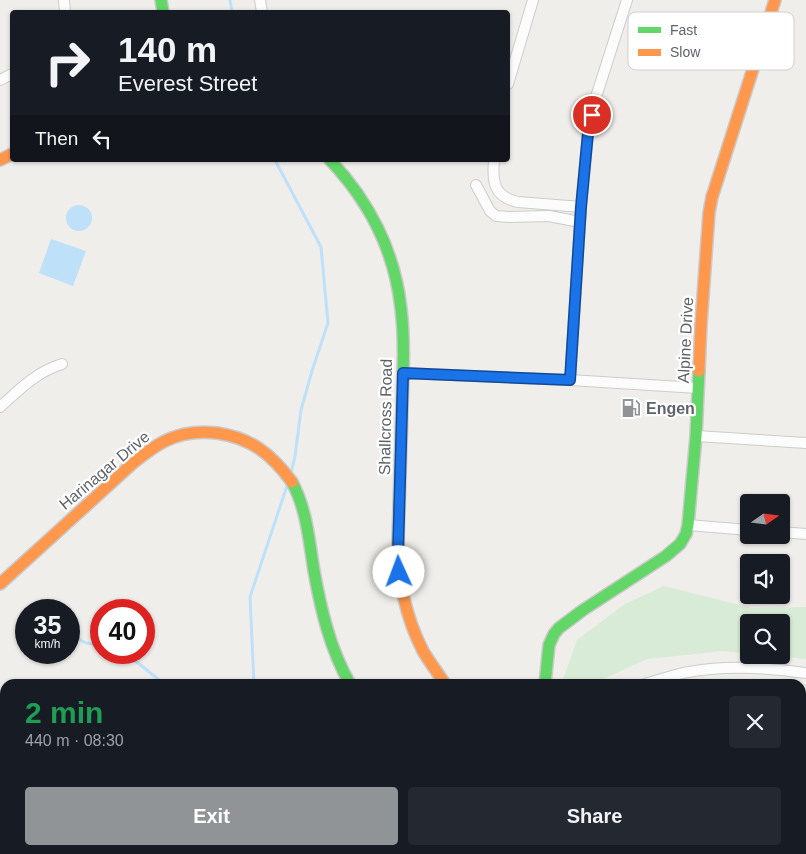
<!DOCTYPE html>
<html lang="en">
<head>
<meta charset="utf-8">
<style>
  :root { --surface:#171b24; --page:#242831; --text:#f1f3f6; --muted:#9ea1a6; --accent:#919496 }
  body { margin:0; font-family:Helvetica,sans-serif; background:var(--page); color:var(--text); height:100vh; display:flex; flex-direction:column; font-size:19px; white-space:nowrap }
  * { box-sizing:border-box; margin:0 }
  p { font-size:16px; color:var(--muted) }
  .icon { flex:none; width:28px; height:28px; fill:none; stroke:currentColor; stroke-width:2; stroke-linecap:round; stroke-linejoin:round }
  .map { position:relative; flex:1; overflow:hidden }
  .panel { position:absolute; left:0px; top:679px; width:806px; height:176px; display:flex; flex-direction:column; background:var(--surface); border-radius:15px 15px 0 0; box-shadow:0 1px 4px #0004 }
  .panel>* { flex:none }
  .top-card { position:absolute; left:10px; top:10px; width:500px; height:152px; border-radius:5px; box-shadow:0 1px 4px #0004; background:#171b24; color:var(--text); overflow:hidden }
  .needle { width:32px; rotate:76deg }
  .controls { position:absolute; left:740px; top:494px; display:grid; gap:10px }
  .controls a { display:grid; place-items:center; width:50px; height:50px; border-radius:5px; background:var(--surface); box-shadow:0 1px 4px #0004; font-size:25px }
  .speed { position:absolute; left:15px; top:599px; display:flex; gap:10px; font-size:25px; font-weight:700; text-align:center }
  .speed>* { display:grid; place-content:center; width:65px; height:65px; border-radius:50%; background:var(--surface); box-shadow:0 1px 4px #0004; line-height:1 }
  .speed small { font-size:12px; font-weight:400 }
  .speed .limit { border:8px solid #d22; background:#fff; color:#111 }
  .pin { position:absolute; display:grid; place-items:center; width:42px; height:42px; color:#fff; margin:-21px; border:2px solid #fff; border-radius:50%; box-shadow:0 1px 5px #0007 }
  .me { position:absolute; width:55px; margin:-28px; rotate:358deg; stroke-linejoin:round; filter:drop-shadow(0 0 4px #0008) }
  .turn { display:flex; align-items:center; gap:18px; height:105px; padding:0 25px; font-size:22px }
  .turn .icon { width:65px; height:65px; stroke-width:2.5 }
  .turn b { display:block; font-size:35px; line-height:42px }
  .then { display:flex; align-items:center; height:48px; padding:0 25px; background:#0003; gap:10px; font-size:19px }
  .round { display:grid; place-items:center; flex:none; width:52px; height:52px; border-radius:5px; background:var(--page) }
  .overview { display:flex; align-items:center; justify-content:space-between; height:85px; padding:0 25px }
  h1 { font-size:30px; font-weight:800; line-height:38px; color:#1e9e55 }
  .primary-button { display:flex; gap:10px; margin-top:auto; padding:10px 25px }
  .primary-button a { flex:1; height:58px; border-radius:5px; background:var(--accent); color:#fff; font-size:20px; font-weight:800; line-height:58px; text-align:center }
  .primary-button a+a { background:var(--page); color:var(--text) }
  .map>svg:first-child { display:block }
  .green { fill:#d8ebd6 }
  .water { fill:#bfe0f9 }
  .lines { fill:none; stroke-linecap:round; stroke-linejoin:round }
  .stream { stroke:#bfe0f9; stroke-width:3 }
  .street-casing { stroke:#cbcccc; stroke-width:12 }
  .fast-casing { stroke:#cacacb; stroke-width:14 }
  .slow-casing { stroke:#cacacb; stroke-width:14 }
  .street { stroke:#fdfcfc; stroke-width:10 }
  .fast { stroke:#63d668; stroke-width:11 }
  .slow { stroke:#ff974d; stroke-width:11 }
  .route-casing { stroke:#114b97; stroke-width:12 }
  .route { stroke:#1a73e8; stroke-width:9 }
  .labels { text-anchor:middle; stroke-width:4.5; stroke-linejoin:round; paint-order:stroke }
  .street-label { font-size:16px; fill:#5f6368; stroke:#fff }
  .poi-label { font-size:16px; font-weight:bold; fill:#5f6368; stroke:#fff; text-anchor:start }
  .key { fill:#fff; stroke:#cfd0d2; stroke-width:1 }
  .key-label { font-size:14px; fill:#5f6368 }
</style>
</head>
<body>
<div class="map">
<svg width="806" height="854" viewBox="0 0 806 854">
  <rect width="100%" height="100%" fill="#efeeea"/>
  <polygon class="green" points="664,586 752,608 806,607 806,659 764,655 781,655 781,622 749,622 749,654 723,651 647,659 601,680 562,682 577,640 625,604"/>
  <g class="water">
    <circle cx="79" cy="218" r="13"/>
    <polygon points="51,239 86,251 73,286 39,273"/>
  </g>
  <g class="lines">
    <g class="stream">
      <polyline points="230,0 232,12"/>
      <polyline points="275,160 321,247 328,323 312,371 301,410 295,456 291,473"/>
      <polyline points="69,634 86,643 101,645"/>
      <polyline points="123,652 127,654 164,684"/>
      <polyline points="254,684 250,597 288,483"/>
      <polyline points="287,854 287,850"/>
    </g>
    <g class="street-casing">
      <g id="street">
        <polyline points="64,0 65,12"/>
        <polyline points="260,0 262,12"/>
        <polyline points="0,80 12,74"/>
        <polyline points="508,84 533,0"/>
        <path d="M 494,160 C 492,182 494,197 518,202 L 581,207"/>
        <polyline points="476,185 490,211 496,216 509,217 549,216 580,222"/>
        <polyline points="403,373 570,380 698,388"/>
        <polyline points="570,380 581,207 588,133 596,97 627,0"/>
        <path d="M 0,407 C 19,390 36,372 62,364"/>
        <polyline points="696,436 806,443"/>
        <polyline points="688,525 749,530"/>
        <polyline points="781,532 806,534"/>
        <path d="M 645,684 C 658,680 670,676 683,673 C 724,665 765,667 806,673"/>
        <polyline points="801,846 806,846"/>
        <polyline points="690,850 692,854"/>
        <polyline points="758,854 773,850"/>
      </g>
    </g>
    <g class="fast-casing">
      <g id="fast">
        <polyline points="161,0 163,12"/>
        <path d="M 330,160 C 369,201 395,252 401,309 C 405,341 403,375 402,408 C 401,452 399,497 398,541"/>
        <path d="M 292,482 C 307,510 309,541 314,571 C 321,610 330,649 350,684"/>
        <polyline points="545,684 549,645 554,634 559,628 583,610 666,556 680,544 686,534 688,525 696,436 699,371"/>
        <polyline points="801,808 806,809"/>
      </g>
    </g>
    <g class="slow-casing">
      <g id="slow">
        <polyline points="0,160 12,154"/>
        <polyline points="699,371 701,324 709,213 712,197 775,0"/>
        <path d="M 398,541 C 397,578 406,618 423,651 C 430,663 438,673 445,684"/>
        <path d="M 0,584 L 133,463 C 143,455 153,447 165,441 C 181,433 199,431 217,433 C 252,438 272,455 292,482"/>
      </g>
    </g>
    <use href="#street" class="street"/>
    <use href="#fast" class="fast"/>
    <use href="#slow" class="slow"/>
  </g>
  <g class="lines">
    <g class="route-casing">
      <polyline id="route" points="399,572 398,554 403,373 570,380 581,207 588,133 592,115"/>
    </g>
    <use href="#route" class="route"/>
  </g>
  <defs>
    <g id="fuel-bare" transform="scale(1.5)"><path d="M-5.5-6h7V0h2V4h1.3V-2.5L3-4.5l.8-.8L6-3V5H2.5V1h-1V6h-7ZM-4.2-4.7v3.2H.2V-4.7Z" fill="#919496" stroke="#fff" stroke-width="2.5" paint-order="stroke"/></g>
  </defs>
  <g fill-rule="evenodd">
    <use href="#fuel-bare" x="631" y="408"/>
  </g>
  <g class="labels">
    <g class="street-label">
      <text transform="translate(685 340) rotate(-87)" y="6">Alpine Drive</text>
      <text transform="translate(385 417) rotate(-89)" y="6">Shallcross Road</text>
      <text transform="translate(104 470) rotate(-40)" y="6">Harinagar Drive</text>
    </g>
    <g class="poi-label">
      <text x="646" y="414">Engen</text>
    </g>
  </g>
  <rect x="628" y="12" width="166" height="58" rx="8" class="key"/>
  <rect x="638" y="27" width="23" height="6" fill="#63d668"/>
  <rect x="638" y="49" width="23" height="7" fill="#ff974d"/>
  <g class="key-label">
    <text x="670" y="35">Fast</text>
    <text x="670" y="57">Slow</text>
  </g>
</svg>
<div class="controls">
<a><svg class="needle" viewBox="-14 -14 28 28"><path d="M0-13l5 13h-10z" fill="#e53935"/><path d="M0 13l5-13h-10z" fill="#9ea1a6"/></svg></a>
<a><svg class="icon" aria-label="sound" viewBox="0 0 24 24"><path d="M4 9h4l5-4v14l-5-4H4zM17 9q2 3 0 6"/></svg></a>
<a><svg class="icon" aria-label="search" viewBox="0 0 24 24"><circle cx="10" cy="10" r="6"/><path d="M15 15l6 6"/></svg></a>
</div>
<div class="speed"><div>35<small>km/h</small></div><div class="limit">40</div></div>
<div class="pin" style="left:592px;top:115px;background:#d93025"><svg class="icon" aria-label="arrive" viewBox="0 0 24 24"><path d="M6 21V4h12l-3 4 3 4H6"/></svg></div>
<svg class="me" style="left:399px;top:572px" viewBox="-20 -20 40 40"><circle r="19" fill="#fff"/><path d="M0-13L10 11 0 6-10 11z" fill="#1a73e8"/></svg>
<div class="top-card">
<div class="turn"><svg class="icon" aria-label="right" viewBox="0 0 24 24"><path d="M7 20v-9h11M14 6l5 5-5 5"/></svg><div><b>140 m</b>Everest Street</div></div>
<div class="then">Then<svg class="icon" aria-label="left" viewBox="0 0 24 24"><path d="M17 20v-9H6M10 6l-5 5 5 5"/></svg></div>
</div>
<section class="panel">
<div class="overview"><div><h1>2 min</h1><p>440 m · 08:30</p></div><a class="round"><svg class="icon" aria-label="close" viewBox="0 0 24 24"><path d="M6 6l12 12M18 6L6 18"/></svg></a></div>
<div class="primary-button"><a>Exit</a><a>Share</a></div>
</section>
</div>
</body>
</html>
